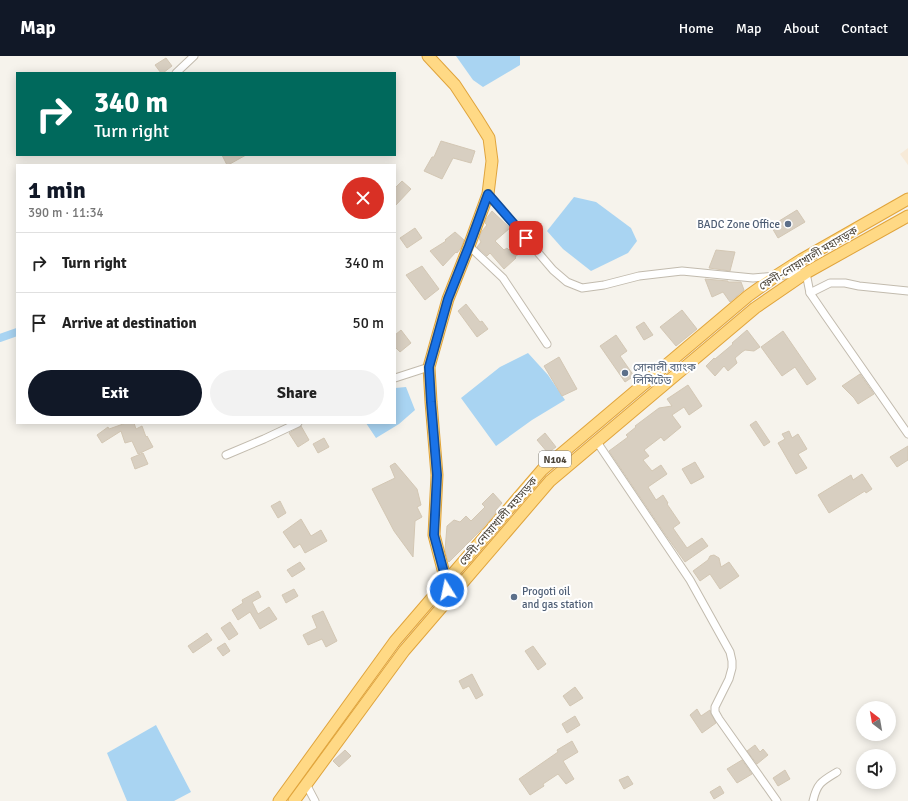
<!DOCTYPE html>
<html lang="en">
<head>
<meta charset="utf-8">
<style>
  :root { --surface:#fff; --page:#f2f2f2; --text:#222; --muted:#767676; --line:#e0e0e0; --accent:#111827 }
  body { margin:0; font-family:Signika,"Noto Sans Bengali",sans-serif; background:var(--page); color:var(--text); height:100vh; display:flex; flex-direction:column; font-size:15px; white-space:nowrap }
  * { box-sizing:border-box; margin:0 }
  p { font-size:13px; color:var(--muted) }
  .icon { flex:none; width:22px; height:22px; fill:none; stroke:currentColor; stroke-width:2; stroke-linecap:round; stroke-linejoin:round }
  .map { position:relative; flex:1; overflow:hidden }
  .side { position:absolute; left:16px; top:108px; width:380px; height:260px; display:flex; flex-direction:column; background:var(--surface); border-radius:0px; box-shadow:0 2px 10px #0003 }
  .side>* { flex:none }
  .top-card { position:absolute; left:16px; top:16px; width:380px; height:84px; border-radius:0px; box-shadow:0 2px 10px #0003; background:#00695c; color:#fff; overflow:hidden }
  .needle { width:26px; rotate:329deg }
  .buttons { position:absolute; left:856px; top:645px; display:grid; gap:8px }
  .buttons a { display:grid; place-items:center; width:40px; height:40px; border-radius:50%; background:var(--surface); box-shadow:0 2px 10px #0003; font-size:20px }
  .pin { position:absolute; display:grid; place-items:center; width:34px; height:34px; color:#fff; margin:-17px; border-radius:8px; box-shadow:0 2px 6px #0006 }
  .me { position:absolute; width:44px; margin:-22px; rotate:350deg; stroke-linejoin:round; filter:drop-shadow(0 0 3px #0008) }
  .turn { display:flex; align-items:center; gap:14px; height:84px; padding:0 12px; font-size:18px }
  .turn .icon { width:52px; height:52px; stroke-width:2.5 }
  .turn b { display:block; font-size:28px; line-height:34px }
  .round { display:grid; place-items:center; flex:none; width:42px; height:42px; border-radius:21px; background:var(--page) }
  .headline { display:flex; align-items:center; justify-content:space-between; height:68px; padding:0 12px }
  h1 { font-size:24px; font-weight:700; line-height:30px; color:var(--accent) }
  .action { display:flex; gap:8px; margin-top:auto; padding:8px 12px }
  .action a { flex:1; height:46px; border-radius:24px; background:var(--accent); color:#fff; font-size:16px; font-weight:700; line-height:46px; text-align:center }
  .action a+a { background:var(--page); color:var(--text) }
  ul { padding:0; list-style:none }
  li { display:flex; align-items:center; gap:12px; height:60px; padding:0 12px; border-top:1px solid var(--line) }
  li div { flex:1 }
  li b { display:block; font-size:15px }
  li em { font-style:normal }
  header { display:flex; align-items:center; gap:24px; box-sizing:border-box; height:56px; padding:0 20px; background:var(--accent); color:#fff }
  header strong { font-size:19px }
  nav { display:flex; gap:22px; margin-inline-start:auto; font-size:14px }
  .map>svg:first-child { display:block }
  .commercial { fill:#f7ead8 }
  .water { fill:#a9d4f2 }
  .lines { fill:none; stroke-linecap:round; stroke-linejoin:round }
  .canal { stroke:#a9d4f2; stroke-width:8 }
  .building { fill:#d8cfc1; stroke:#d3c7b4 }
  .minor-casing { stroke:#c2bbae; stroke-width:9 }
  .trunk-casing { stroke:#e0a43c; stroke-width:13 }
  .minor { stroke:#fff; stroke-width:7 }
  .trunk { stroke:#ffd985; stroke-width:11 }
  .route-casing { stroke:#114b97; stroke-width:10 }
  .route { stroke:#1a73e8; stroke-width:7 }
  .service-dot { fill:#5c6f8a; stroke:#fff; stroke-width:1.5 }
  .labels { text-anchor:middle; stroke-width:4; stroke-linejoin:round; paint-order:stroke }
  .shield { fill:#fff; stroke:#817c74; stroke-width:1 }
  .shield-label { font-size:10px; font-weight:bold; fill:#4b4439 }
  .service-label { font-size:11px; fill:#4e5e75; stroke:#fff; text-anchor:start }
  .street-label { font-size:11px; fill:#4b4439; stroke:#fff }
</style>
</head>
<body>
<header>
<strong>Map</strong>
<nav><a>Home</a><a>Map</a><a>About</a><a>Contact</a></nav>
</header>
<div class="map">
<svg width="908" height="745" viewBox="0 0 908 745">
  <rect width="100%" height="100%" fill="#f6f3ec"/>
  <polygon class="commercial" points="908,92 908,109 900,98"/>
  <g class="water">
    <polygon points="456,0 520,0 520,9 483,31 473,24"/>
    <polygon points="574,141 596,146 631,172 637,185 628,197 591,215 563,193 547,175"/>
    <polygon points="528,297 548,319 565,344 532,364 496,390 461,342 500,311"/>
    <polygon points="406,331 415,354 399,368 376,382 366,367 395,367 395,332"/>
    <polygon points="156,669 191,736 174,745 127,745 107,697"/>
  </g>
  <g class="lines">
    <polyline class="canal" points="0,282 17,276"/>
  </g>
  <g class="building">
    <polygon points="166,2 172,10 163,17 161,17 155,9"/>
    <polygon points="441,85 475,95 471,107 453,102 442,123 424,115 432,101 434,101"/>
    <polygon points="222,99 246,99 228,109 227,109"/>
    <polygon points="402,125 411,133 395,150 395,132"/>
    <polygon points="797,154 805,166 778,182 771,170"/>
    <polygon points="492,155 510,172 495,185 504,194 507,192 509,194 522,185 527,191 515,201 516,202 504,213 490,197 487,200 477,191 481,186 479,182 482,175 487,169 485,167 486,163"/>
    <polygon points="415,172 422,182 407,192 400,182"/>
    <polygon points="455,176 464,184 461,192 457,197 456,196 443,210 430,195 446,185 445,184"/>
    <polygon points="716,194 735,196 730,215 709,212"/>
    <polygon points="422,210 439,233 425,244 406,219"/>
    <polygon points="705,223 728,225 728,226 741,226 744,234 730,246 723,236 712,241"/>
    <polygon points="466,248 480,266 482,265 488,273 477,281 458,255"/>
    <polygon points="682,254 697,273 676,290 660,271"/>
    <polygon points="644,266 653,279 644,284 636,271"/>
    <polygon points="401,274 411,287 400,296 395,291 395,279"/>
    <polygon points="747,274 760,291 754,295 745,294 742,296 735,302 737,307 728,315 724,310 715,320 706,310 714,302 715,303 733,288 732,287"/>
    <polygon points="783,275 816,323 807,329 795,311 782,320 761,291"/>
    <polygon points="616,279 627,295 620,300 634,320 625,326 600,290"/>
    <polygon points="559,301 577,333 562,340 544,310"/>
    <polygon points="860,318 874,338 858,348 854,342 842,330"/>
    <polygon points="688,329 702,350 689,359 684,351 672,359 681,371 664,385 661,381 644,394 649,400 643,404 652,415 661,409 667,418 648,431 656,444 663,439 668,447 667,448 680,467 673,472 687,492 702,482 708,490 685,506 665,478 609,395 628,381 626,379 636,371 635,370 659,352 672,350 667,343"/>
    <polygon points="756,365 770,386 764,390 750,369"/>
    <polygon points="126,367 134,367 136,373 142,370 146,381 147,380 153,391 138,398 132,385 125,387 121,375 102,387 97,379 108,371 109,373"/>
    <polygon points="301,370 309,384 298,391 289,377"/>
    <polygon points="789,375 792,382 798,378 807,393 798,398 807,412 796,418 778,387 785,383 782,378"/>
    <polygon points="545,377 556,391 548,397 537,384"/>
    <polygon points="324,382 329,391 318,397 313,388"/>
    <polygon points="908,390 908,404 897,411 890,401"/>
    <polygon points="143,397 148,408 135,413 131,402"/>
    <polygon points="695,406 704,421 691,428 682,413"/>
    <polygon points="395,407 417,433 421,449 417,451 422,461 415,465 413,501 394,475 372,433 395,422 390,410"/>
    <polygon points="862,418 872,433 866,437 865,435 829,457 818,439 851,419 853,424"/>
    <polygon points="493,437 502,447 495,455 496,457 481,474 449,506 448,505 445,494 447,470 454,464 460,466 466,460 471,465 485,451 482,448"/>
    <polygon points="280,445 286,457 278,462 271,450"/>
    <polygon points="301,463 311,480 321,474 327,485 305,497 300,488 294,492 283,476"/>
    <polygon points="714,499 719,502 721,511 729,506 739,520 720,533 710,518 700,525 693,515 708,504 710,500"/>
    <polygon points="300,506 305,513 292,521 287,514"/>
    <polygon points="294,533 298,540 286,547 282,539"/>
    <polygon points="258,535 261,541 252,546 258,558 269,551 277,563 260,573 250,556 238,564 232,554 243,547 242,544"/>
    <polygon points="323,555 337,585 326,591 322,583 308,589 303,579 317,572 312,560"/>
    <polygon points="230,566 238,578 229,584 221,572"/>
    <polygon points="207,577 212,584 193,597 188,590"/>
    <polygon points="225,587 230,595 223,600 217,592"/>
    <polygon points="533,590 546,608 538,614 525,595"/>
    <polygon points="472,618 483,639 476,643 469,630 463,633 459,625"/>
    <polygon points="575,631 583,642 570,650 563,640"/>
    <polygon points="697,653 701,660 710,654 711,658 716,667 702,677 690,659"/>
    <polygon points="575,660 580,669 567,677 562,668"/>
    <polygon points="572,685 578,696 563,705 574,723 566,728 558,718 543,728 544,730 530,739 519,723 558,696 557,694"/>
    <polygon points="755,689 760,696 763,693 768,699 757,708 747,695"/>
    <polygon points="345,694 351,700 339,711 333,705"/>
    <polygon points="742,704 752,718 737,727 727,713"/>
    <polygon points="785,714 790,723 778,730 773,722"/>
    <polygon points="628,720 633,728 624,733 619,724"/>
    <polygon points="720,730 724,737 714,743 710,736"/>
  </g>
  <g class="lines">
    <g class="minor-casing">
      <g id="minor">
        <polyline points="176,17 194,0"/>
        <polyline points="488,138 553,214 567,226 582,232 604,229 639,220 682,215 753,222 806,217 810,237 825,259 908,378"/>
        <polyline points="469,190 503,222 547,288"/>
        <polyline points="810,237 830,227 845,227 859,230 908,235"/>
        <polyline points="395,322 429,311"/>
        <polyline points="597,386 690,524 730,596 732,605 732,612 729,623 715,651 715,656 719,663 777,745"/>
        <polyline points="226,399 264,383 298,367"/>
        <polyline points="306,728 315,745"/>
        <path d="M 813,745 C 817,727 822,725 837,716"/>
      </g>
    </g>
    <g class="trunk-casing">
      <g id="trunk">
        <polyline points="428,0 455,29 476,61 489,82 492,105 488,138 469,190 448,243 429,311 431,346 437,419 434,479 446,525 446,529"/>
        <polyline points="279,745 395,585 542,414 748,240 776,220 801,204 908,143"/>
        <polyline points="294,745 404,595 550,425 755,252 806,217 908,160"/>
      </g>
    </g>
    <use href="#minor" class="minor"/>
    <use href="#trunk" class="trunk"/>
  </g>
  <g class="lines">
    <g class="route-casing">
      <polyline id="route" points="447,534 446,524 434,479 437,419 431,346 429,311 448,243 469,190 488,138 526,182"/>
    </g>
    <use href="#route" class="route"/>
  </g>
  <g class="service-dot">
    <circle cx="788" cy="168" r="4"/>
    <circle cx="625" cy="317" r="4"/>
    <circle cx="514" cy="541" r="4"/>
  </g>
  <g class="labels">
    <rect class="shield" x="539" y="395" width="32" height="16" rx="3"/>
    <g class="shield-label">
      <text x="555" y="407">N104</text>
    </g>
    <g class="service-label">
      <text x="780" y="172" text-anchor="end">BADC Zone Office</text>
      <text x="633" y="315">সোনালী ব্যাংক<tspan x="633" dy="13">লিমিটেড</tspan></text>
      <text x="522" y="539">Progoti oil<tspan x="522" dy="13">and gas station</tspan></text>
    </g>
    <g class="street-label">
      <text transform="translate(808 202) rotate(-31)" y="4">ফেনী-নোয়াখালী মহাসড়ক</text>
      <text transform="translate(498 465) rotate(-49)" y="4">ফেনী-নোয়াখালী মহাসড়ক</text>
    </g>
  </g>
</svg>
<div class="buttons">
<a><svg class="needle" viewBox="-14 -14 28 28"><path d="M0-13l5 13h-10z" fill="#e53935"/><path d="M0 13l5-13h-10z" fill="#767676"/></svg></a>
<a><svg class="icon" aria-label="sound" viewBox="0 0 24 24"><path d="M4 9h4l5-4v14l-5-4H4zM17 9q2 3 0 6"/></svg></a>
</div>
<div class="pin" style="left:526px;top:182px;background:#d93025"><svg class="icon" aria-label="arrive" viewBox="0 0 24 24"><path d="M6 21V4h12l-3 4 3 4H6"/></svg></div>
<svg class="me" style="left:447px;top:534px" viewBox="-20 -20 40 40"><circle r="17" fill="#1a73e8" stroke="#fff" stroke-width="3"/><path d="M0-11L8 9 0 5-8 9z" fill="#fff"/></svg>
<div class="top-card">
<div class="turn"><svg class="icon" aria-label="right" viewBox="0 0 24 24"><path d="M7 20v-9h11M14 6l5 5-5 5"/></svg><div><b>340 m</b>Turn right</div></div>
</div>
<section class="side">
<div class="headline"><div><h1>1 min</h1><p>390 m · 11:34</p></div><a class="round" style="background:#d93025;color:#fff"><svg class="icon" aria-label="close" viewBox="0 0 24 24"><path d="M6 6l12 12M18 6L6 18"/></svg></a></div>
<ul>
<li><svg class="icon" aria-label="right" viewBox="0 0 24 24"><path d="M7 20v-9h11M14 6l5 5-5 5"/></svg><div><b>Turn right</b></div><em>340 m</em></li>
<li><svg class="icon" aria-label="arrive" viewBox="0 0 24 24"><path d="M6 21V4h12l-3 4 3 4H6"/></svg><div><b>Arrive at destination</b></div><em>50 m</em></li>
</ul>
<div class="action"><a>Exit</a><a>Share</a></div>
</section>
</div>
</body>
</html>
